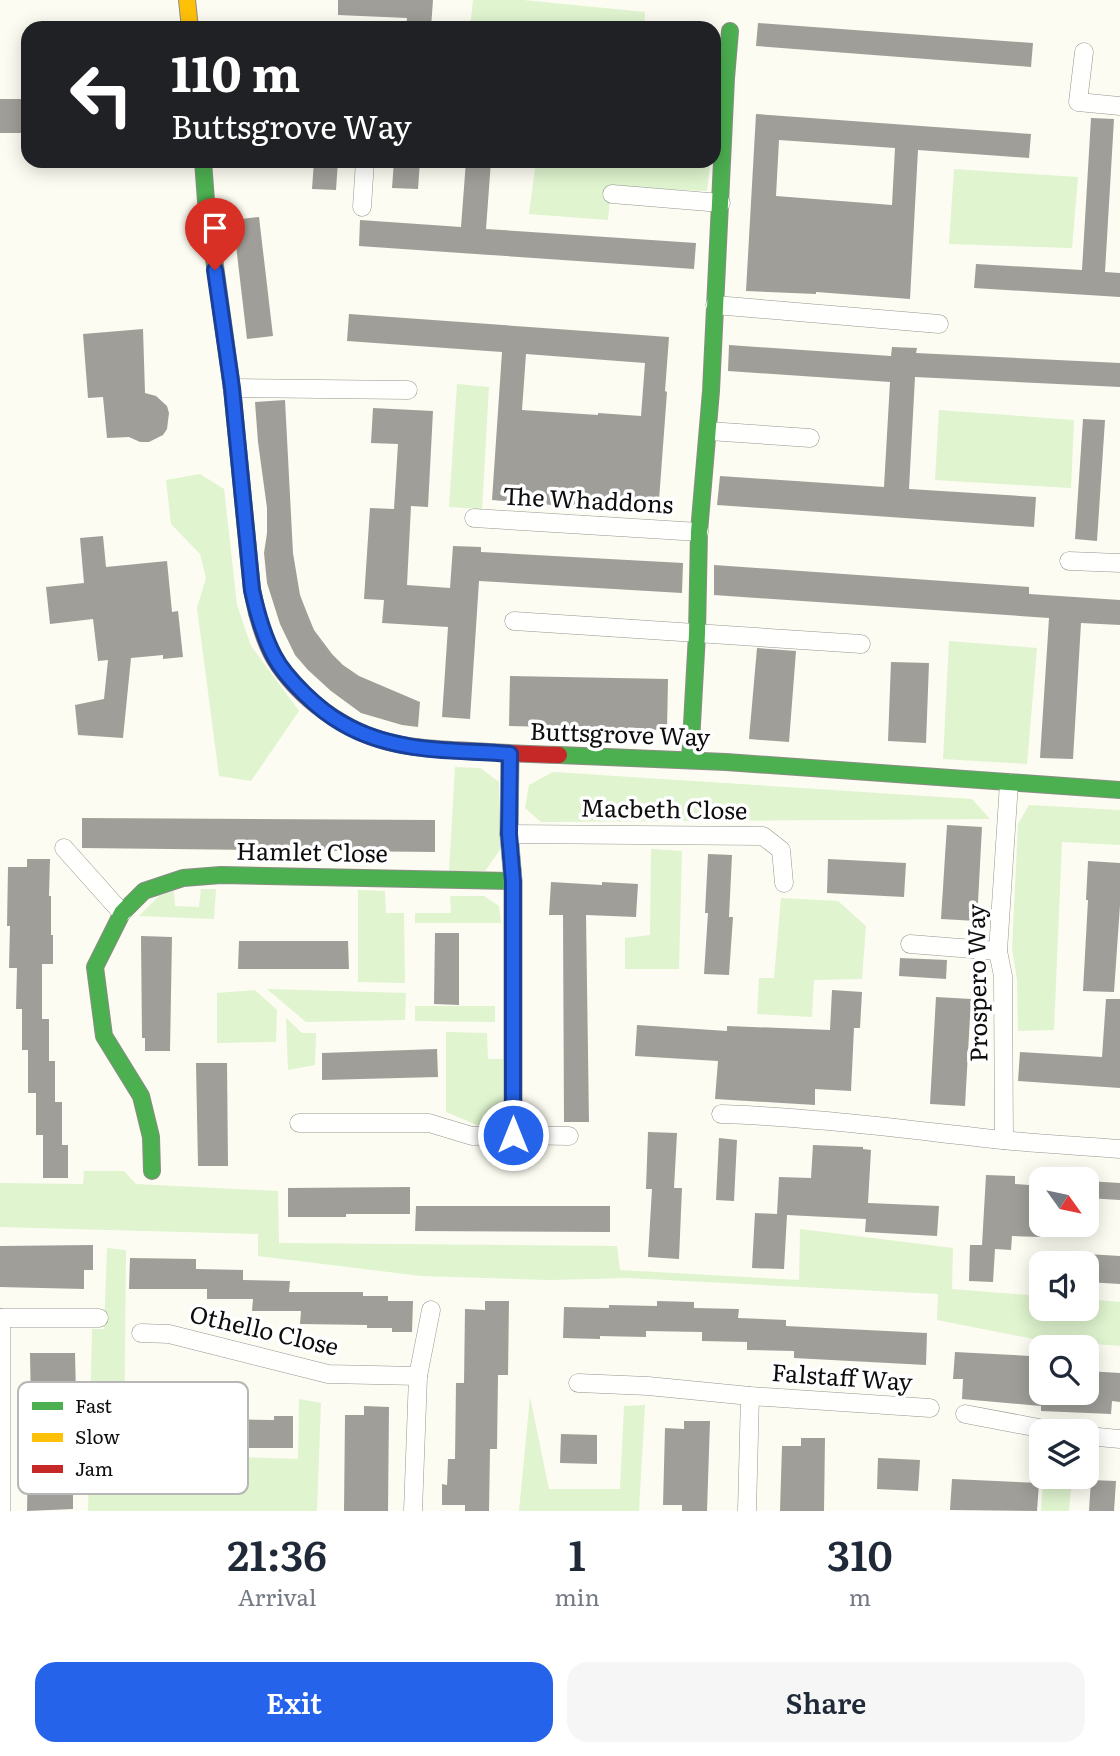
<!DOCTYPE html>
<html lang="en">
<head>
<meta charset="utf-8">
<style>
  :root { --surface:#fff; --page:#f6f6f7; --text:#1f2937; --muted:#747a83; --accent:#2563eb }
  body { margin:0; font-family:Literata,serif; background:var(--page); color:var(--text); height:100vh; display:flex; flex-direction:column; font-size:26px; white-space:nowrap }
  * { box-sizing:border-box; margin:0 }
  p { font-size:23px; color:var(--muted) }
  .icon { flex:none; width:38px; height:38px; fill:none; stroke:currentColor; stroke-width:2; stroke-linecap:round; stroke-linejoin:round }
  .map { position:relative; height:1511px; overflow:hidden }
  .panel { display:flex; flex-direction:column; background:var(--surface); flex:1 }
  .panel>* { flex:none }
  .guide { position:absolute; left:21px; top:21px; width:700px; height:147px; border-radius:21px; box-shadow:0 4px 18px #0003; background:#202124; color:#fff; overflow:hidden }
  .needle { width:46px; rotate:123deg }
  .controls { position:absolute; left:1029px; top:1167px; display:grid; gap:14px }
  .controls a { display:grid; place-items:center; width:70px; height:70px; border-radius:14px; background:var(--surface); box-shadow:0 4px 18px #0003; font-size:35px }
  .pin { position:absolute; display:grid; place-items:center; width:60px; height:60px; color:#fff; margin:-72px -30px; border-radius:50% 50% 50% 0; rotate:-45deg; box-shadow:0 0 7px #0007 }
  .pin .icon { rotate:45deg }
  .me { position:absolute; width:77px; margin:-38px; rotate:0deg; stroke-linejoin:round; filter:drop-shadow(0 0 5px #0008) }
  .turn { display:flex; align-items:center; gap:24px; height:147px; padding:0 35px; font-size:32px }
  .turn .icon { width:91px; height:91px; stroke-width:2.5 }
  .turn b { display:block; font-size:49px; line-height:60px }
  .eta { display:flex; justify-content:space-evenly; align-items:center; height:119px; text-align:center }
  .eta b { font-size:42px; font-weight:600; line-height:49px }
  .action { display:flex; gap:14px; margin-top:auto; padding:14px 35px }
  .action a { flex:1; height:80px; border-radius:21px; background:var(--accent); color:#fff; font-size:28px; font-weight:600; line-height:80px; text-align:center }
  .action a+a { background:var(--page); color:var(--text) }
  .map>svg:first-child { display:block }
  .green { fill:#dff4cf }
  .building { fill:#9f9e98; fill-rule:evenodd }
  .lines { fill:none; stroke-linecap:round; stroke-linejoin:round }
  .street-casing { stroke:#959591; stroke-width:19 }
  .fast-casing { stroke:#8c8c87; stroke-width:18 }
  .slow-casing { stroke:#8c8c87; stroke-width:18 }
  .jam-casing { stroke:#8c8c87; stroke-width:18 }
  .street { stroke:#fffffd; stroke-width:18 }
  .fast { stroke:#4caf50; stroke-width:16 }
  .slow { stroke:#ffc107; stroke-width:16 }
  .jam { stroke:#c62828; stroke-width:16 }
  .route-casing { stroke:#184099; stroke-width:18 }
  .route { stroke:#2563eb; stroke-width:12 }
  .labels { text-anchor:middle; stroke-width:7; stroke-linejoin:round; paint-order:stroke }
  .street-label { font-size:24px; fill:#0e0e0e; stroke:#fff }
  .key { fill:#fff; stroke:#b7b7b7; stroke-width:2 }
  .key-label { font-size:19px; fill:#0e0e0e }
</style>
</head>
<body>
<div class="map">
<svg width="1120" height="1511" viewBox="0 0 1120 1511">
  <rect width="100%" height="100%" fill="#fcfcf2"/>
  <g class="green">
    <polygon points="473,0 523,0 645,12 644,28 470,28"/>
    <polygon points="536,161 627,161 710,167 707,191 611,187 608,220 529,214"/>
    <polygon points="954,169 1078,177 1072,248 949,244"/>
    <polygon points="457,384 489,387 482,509 449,507"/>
    <polygon points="939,410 1074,420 1071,488 935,480"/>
    <polygon points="200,474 224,489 237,605 251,646 299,711 251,781 219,776 197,608 206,578 200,554 171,524 166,480"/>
    <polygon points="949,641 1037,648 1027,764 943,759"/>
    <polygon points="455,767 480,768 499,782 500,850 485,871 449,871"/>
    <polygon points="553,772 972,799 990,819 541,822 525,808 529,785"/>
    <polygon points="1029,805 1120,810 1120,845 1062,842 1054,1030 1018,1031 1017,980 1012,948 1018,824"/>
    <polygon points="651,849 682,851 679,969 625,969 625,938 650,935"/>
    <polygon points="201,889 216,889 214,919 139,916 159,896 174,891 175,906 199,907"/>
    <polygon points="358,890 385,891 386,913 404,913 405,983 358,982"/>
    <polygon points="450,896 484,896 499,906 501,923 415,923 415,913 451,913"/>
    <polygon points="781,898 838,901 866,926 862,979 814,980 812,1017 757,1014 759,978 774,978"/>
    <polygon points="267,989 406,993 405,1020 306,1022"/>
    <polygon points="255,990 277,1010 276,1042 217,1043 217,993"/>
    <polygon points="415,1006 495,1006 495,1022 415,1021"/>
    <polygon points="286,1018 302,1033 316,1033 315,1065 288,1070"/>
    <polygon points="446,1032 487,1033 488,1059 503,1059 503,1109 494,1122 477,1125 446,1112"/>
    <polygon points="84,1171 124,1171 136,1184 278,1191 279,1243 617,1246 620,1270 799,1280 800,1229 953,1248 952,1289 1041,1296 1041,1309 1087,1309 1087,1299 1120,1302 1120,1346 1039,1340 937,1320 938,1294 628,1278 549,1280 421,1276 258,1256 258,1234 0,1227 0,1183 83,1184"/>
    <polygon points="107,1248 126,1250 124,1453 298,1459 299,1399 321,1403 317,1511 88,1511 92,1329 104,1329"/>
    <polygon points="530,1397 549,1489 620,1489 624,1406 645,1405 639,1511 519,1511"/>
    <polygon points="1043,1477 1072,1477 1069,1511 1041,1511"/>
  </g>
  <g class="building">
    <polygon points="338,0 433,0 431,28 406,28 407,18 338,15"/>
    <polygon points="758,23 1033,43 1031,67 756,46"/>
    <rect x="0" y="99" width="28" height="34"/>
    <path d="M 756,114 L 1031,134 L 1029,158 L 918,150 L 910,299 L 816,292 L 816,294 L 746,291 ZM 779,140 L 895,148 L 892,205 L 776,196 Z"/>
    <polygon points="1091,118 1114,119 1105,272 1120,273 1120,297 974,288 976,264 1082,270"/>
    <polygon points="314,161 338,161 336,190 312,189"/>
    <polygon points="394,161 420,161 418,189 392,188"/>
    <polygon points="466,161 491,161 486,229 696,243 694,269 359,246 360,220 461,227"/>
    <polygon points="259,217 273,336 247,339 233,220"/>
    <path d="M 349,314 L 669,337 L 665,391 L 667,392 L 658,514 L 492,500 L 502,352 L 347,341 ZM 526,354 L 645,363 L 641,416 L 598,413 L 598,415 L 522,410 Z"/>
    <polygon points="143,329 145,393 156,396 167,406 169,413 167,429 163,435 149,442 140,442 129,437 107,438 103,397 88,398 83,334"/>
    <polygon points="729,345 891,356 892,347 917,348 916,353 1120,363 1120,387 915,377 909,489 1036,497 1034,527 717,505 720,476 884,487 890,382 728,371"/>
    <polygon points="285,400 293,553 300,595 307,613 314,630 332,654 343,665 359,676 420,702 418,727 402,725 361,713 331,691 308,670 295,655 280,624 267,583 264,553 267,533 267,508 258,442 255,402"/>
    <polygon points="373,408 433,411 428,507 411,506 407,585 450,588 453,546 481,547 481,552 683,563 682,593 479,581 470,719 442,717 448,627 382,623 384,600 364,599 370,508 394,509 398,444 371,443"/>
    <polygon points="1083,419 1105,420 1097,541 1075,539"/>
    <polygon points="103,536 106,567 167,561 172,612 178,611 183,657 163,659 163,655 131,658 123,738 78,735 75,705 104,699 108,660 98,661 93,619 50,624 46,587 84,583 80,538"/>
    <polygon points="714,565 1029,587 1029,594 1120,600 1120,625 1081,623 1073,759 1040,758 1049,618 714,595"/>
    <polygon points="757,648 796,651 789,742 749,739"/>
    <polygon points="891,662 929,663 926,743 888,741"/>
    <polygon points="510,676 668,679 667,730 509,726"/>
    <polygon points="82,818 435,820 435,852 82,848"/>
    <polygon points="947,825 982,827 977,921 941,919"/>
    <polygon points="708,854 732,855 729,917 733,917 729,975 704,974 708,913 705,913"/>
    <polygon points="27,859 50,859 49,896 51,896 51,935 53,935 53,964 42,964 42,1019 49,1019 49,1061 55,1061 55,1102 62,1102 62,1145 68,1145 68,1178 43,1178 43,1135 36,1135 36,1093 28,1093 28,1050 22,1050 22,1009 16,1009 17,968 9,968 10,926 7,926 8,867 27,867"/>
    <polygon points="828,859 906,863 904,897 827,893"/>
    <polygon points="1088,861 1120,863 1120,905 1114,992 1083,991 1088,900 1086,900"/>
    <polygon points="551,882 602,885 602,882 638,884 636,917 586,915 589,1122 564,1122 563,915 549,915"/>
    <polygon points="435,933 459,933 459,1005 434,1004"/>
    <polygon points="141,936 172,937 170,1051 145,1051 145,1038 142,1038"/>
    <polygon points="239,941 348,941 349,969 238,969"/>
    <polygon points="900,958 947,960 946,979 899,976"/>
    <polygon points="832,990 862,992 860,1028 854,1028 851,1091 815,1089 815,1105 715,1099 718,1061 635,1056 637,1025 727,1031 727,1026 830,1030"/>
    <polygon points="936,997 971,999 965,1106 930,1104"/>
    <polygon points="1106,999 1120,999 1120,1088 1018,1081 1020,1052 1102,1057"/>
    <polygon points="437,1049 438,1077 322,1080 322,1053"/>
    <polygon points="196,1063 227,1063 228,1166 198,1166"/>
    <polygon points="648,1132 677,1133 674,1188 682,1188 679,1259 648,1257 652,1189 646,1189"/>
    <polygon points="719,1138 737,1140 734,1201 716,1200"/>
    <polygon points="813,1145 863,1147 863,1149 871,1150 868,1203 939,1206 937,1236 865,1232 866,1219 787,1215 784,1269 752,1268 755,1213 777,1214 779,1177 811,1178"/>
    <polygon points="986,1175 1015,1176 1015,1184 1041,1186 1041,1237 1012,1236 1011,1250 995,1249 993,1282 969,1281 970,1245 982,1245"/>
    <polygon points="1087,1181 1120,1183 1120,1200 1087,1198"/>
    <polygon points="410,1187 410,1214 346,1214 346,1217 288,1217 288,1188"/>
    <polygon points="416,1206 610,1206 610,1232 415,1231"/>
    <polygon points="93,1245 93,1270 84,1270 84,1289 0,1287 0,1246"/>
    <polygon points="1087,1254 1120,1256 1120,1284 1087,1282"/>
    <polygon points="130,1258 196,1259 196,1269 243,1270 243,1280 290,1281 289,1292 363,1292 363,1296 388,1296 388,1301 413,1301 412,1332 392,1332 392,1328 367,1328 367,1325 300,1324 301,1311 252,1311 253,1299 207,1299 207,1289 129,1289"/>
    <polygon points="485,1301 509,1301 508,1375 498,1375 497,1449 490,1449 489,1511 465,1511 465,1505 442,1505 442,1484 447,1485 448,1459 455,1459 456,1383 464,1383 465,1309 485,1310"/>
    <polygon points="657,1301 694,1302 694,1308 739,1309 738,1318 786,1320 786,1326 927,1333 926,1365 794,1358 794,1351 747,1350 747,1342 702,1341 702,1332 646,1331 646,1337 600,1336 600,1339 563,1338 564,1307 609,1308 609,1305 657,1306"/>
    <polygon points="955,1352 1030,1356 1030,1362 1041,1363 1041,1405 1042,1393 1087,1393 1087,1371 1120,1373 1120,1402 1112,1401 1111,1414 1041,1411 1041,1406 962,1399 963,1379 953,1379"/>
    <polygon points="30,1353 75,1353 76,1395 75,1395 75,1451 73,1451 73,1509 27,1511 29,1410 31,1410"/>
    <polygon points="153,1394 176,1395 175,1406 220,1406 220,1419 274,1420 274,1416 293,1416 293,1448 226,1448 226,1438 180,1437 180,1427 129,1427 130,1396 153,1396"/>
    <polygon points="364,1406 389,1407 388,1511 344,1511 345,1415 364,1415"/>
    <polygon points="684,1421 710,1421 707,1511 682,1511 682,1505 663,1505 665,1428 684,1429"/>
    <polygon points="561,1434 597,1435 597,1464 560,1463"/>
    <polygon points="801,1438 825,1438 824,1511 780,1511 782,1446 801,1446"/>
    <polygon points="878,1458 920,1460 918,1491 877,1489"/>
    <polygon points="952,1479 1039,1483 1037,1511 950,1510"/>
    <polygon points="1091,1480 1116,1481 1114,1511 1089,1511"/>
  </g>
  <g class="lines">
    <g class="street-casing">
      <g id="street">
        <polyline points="1084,52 1078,102 1120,106"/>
        <polyline points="612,194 721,203"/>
        <polyline points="362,207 365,161"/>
        <polyline points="715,305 939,324"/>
        <polyline points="232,388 408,390"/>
        <polyline points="709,431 810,438"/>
        <polyline points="474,518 699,532"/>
        <polyline points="1069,561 1120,563"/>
        <polyline points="514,621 861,644"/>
        <polyline points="510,754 509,834 513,881 513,1135 569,1136"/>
        <polyline points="509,834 763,836 781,850 784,883"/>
        <polyline points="64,848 122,913"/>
        <polyline points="910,944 998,951"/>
        <path d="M 721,1114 C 815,1117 909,1130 1003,1140 C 1042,1144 1081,1146 1120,1149"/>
        <polyline points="299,1123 429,1123 472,1136 513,1135"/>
        <polyline points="1004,1140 1003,976 998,951 1009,783"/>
        <polyline points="0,1318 99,1318"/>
        <polyline points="1,1318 1,1511"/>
        <polyline points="141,1333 169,1334 328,1374 418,1376"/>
        <polyline points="578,1383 648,1386 750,1396 930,1408"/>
        <polyline points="965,1414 1060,1432"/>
        <polyline points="1087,1436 1120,1439"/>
        <polyline points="413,1511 418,1376 431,1310"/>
        <polyline points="747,1511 750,1396"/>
      </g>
    </g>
    <g class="fast-casing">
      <g id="fast">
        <polyline points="203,161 206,201 232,388 252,590 257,613"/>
        <polyline points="559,755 726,762 1120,790"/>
        <polyline points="690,760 697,634 699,532 711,391 726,78 730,31"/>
        <polyline points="152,1171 151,1137 141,1096 104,1036 95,967 122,913 144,891 183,878 221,875 513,881"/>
      </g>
    </g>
    <g class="slow-casing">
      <polyline id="slow" points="187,0 190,28"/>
    </g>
    <g class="jam-casing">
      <path id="jam" d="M 257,613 C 261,628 266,644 274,658 C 299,699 347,733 393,743 C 413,748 432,749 452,750 C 488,752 523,754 559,755"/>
    </g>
    <use href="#street" class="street"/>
    <use href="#fast" class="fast"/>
    <use href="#slow" class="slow"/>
    <use href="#jam" class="jam"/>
  </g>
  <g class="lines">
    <g class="route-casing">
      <path id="route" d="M 215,270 L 232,388 L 252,590 C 257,613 263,635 274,656 C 286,679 320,711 342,723 C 362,735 385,742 408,746 C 440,752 477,751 510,754 L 509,834 L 513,881 L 513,1135"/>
    </g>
    <use href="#route" class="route"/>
  </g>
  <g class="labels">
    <g class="street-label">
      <text transform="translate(588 501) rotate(3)" y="8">The Whaddons</text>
      <text transform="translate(620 735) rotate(2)" y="8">Buttsgrove Way</text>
      <text transform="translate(664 810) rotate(1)" y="8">Macbeth Close</text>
      <text transform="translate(312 853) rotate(1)" y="8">Hamlet Close</text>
      <text transform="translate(978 983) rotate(-91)" y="8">Prospero Way</text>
      <text transform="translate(264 1331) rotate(13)" y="8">Othello Close</text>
      <text transform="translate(842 1378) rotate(4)" y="8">Falstaff Way</text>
    </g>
  </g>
  <rect x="18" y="1382" width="230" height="112" rx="10" class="key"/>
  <rect x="32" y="1402" width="31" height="8" fill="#4caf50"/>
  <rect x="32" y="1433" width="31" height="9" fill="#ffc107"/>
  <rect x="32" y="1465" width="31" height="8" fill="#c62828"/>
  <g class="key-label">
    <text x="75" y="1413">Fast</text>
    <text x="75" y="1444">Slow</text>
    <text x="75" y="1476">Jam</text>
  </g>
</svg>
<div class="controls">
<a><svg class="needle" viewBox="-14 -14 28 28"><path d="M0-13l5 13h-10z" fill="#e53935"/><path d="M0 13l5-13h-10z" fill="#747a83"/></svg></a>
<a><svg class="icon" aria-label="sound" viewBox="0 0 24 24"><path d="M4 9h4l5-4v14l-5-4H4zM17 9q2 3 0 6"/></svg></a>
<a><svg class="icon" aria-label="search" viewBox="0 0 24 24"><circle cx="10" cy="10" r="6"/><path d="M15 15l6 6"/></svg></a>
<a><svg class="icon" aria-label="layers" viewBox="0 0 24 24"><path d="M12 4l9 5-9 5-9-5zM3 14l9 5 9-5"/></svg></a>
</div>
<div class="pin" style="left:215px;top:270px;background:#d93025"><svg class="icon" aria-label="arrive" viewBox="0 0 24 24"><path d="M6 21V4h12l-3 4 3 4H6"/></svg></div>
<svg class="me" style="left:513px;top:1135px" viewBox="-20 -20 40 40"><circle r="17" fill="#2563eb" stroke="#fff" stroke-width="3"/><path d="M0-11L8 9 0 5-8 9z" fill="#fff"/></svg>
<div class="guide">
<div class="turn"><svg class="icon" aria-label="left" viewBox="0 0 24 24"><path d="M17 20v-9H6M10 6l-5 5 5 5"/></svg><div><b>110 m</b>Buttsgrove Way</div></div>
</div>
</div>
<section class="panel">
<div class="eta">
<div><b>21:36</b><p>Arrival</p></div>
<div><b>1</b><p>min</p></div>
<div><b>310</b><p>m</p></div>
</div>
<div class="action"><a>Exit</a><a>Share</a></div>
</section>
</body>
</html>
